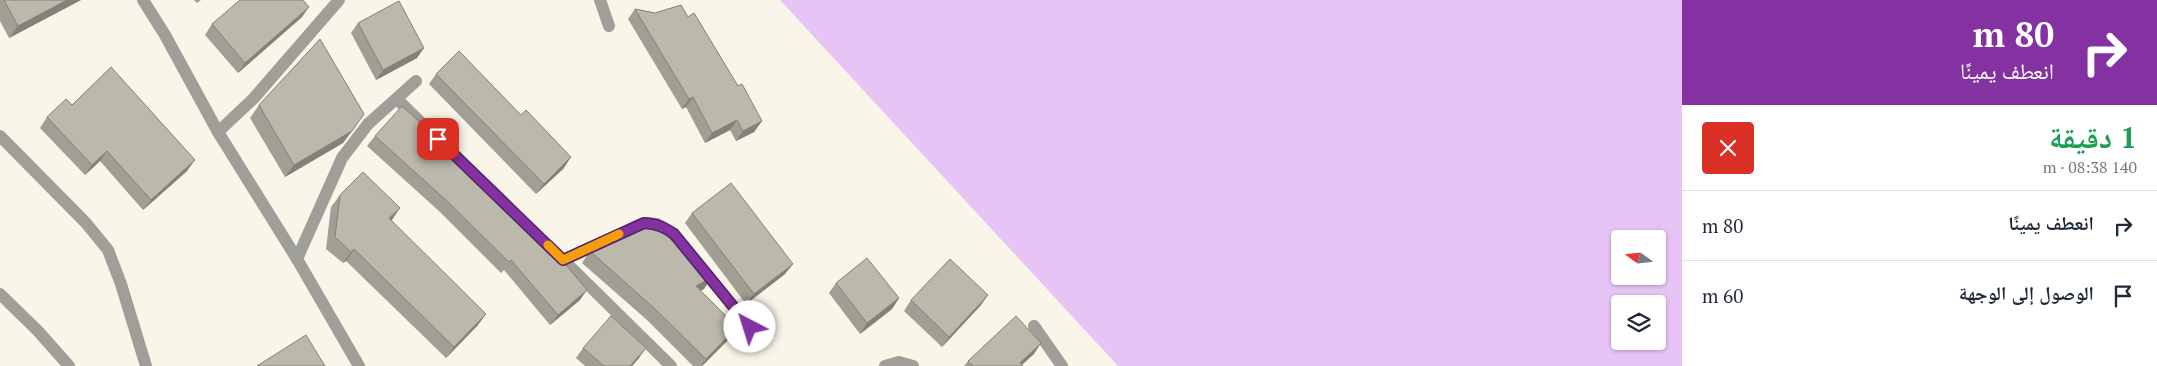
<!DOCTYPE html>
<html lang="ar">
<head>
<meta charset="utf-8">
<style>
  :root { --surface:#fff; --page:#f6f6f7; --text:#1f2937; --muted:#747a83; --line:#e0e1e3 }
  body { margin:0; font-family:"PT Serif","Noto Naskh Arabic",serif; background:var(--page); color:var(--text); direction:rtl; height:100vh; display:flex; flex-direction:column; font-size:19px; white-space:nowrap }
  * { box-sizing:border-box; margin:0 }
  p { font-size:16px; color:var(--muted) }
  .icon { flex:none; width:28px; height:28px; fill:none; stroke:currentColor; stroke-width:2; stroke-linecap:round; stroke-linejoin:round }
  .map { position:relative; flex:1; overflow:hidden; direction:ltr }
  .side { display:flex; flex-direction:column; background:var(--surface); width:475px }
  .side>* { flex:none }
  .guide { background:#8432a2; color:#fff; overflow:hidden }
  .needle { width:32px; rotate:285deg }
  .fabs { position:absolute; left:1611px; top:230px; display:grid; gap:10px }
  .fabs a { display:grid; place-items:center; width:55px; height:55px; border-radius:5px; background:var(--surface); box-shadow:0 1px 4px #0004; font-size:25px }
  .pin { position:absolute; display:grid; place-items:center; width:42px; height:42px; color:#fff; margin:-21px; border-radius:10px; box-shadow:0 2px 8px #0006 }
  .me { position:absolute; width:55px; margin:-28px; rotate:320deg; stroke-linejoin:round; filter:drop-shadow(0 0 4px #0008) }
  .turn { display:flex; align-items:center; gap:18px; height:105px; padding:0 20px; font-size:22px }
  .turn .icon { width:65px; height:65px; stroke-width:2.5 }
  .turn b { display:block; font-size:35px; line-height:42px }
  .round { display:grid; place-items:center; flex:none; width:52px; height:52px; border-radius:5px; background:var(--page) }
  .head { display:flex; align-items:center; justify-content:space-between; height:85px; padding:0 20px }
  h1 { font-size:30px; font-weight:800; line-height:38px; color:#1e9e55 }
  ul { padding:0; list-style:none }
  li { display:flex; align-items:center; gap:15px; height:70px; padding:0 20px; border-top:1px solid var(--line) }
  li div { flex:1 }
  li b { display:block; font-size:19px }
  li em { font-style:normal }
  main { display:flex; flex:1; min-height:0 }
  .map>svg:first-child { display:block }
  .green { fill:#e6c4f5; fill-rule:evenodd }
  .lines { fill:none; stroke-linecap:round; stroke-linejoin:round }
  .minor { stroke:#9f9e98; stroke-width:12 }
  .wall { fill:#a19f94 }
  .shaded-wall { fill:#838278 }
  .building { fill:#bbb9ac; stroke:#838278 }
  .route-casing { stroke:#562069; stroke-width:12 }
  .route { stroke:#8432a2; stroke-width:9 }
  .slow { stroke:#f59e0b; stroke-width:9 }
</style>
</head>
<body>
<main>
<section class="side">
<div class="guide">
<div class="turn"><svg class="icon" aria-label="right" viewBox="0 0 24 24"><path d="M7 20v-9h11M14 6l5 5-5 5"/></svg><div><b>80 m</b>انعطف يمينًا</div></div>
</div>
<div class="head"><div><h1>1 دقيقة</h1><p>140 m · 08:38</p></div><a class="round" style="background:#d93025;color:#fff"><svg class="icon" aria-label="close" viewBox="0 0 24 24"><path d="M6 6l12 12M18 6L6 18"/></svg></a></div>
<ul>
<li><svg class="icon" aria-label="right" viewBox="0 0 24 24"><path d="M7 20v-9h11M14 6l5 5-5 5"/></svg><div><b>انعطف يمينًا</b></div><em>80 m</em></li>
<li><svg class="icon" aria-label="arrive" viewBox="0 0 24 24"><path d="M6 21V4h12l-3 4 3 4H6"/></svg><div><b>الوصول إلى الوجهة</b></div><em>60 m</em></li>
</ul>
</section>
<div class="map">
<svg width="1682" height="366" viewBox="0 0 1682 366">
  <rect width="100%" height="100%" fill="#f9f6e9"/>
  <path class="green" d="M 780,0 L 1682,0 L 1682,366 L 1118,366 ZM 1620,239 L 1658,239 L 1658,276 L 1620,276 ZM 1620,304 L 1658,304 L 1658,341 L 1620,341 Z"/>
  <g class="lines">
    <g class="minor">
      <polyline points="143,0 165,35 218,132 297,259 359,366"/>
      <polyline points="600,0 609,26"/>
      <polyline points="397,99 449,150"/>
      <polyline points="218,132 254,98 339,0"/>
      <polyline points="0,136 86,223 108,250 121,284 146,366"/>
      <polyline points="548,245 671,366"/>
      <polyline points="297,259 342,158 368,124 416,81"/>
      <polyline points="563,260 644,223 657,224 674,234 750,327"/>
      <polyline points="0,294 38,331 69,366"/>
      <polyline points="1034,326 1062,366"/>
      <polyline points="885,366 899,362 913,366"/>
    </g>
  </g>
  <g class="wall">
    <polygon points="0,0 81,0 9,38 0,21"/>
    <polygon points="194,0 201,0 197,3"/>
    <polygon points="635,9 655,13 688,17 738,86 762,121 754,132 736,141 730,130 705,143 686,107 682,109 628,19"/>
    <polygon points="302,17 238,73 205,35 212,24"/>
    <polygon points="358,23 417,58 376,80 351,33"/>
    <polygon points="436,74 564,168 536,194 429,84"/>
    <polygon points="72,105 187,171 143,210 100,161 85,175 40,128 47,117"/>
    <polygon points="259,105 356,126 343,143 285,177 250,118"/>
    <polygon points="375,136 580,300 550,325 504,270 501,273 440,212 367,146"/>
    <polygon points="340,195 391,220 478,325 446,358 346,261 343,263 326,249 331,207"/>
    <polygon points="692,213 785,274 746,304 685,223"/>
    <polygon points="590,251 704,289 700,291 737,327 729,339 702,366 693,366 647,320 582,263"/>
    <polygon points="836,283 899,298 892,309 860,334 829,293"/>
    <polygon points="911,300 981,305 942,347 904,311"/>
    <polygon points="583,348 639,358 632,366 585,366 576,358"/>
    <polygon points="1034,354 1022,365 1023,366 964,366 968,361"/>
  </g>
  <g class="shaded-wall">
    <polygon points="67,0 81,0 9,38 18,26"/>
    <polygon points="309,7 302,17 238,73 245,63"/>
    <polygon points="424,48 417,58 376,80 383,70"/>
    <polygon points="693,97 686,107 682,109 689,99"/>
    <polygon points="364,114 343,143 285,177 294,165"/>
    <polygon points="737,120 730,130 705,143 712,133"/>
    <polygon points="762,121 754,132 736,141 743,131"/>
    <polygon points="107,151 100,161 85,175 92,165"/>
    <polygon points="571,157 564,168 536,194 544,184"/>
    <polygon points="195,160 187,171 143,210 151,200"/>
    <polygon points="400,208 392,220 381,230 389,218"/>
    <polygon points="354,249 346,261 343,263 351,252"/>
    <polygon points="793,264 785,274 746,304 754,294"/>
    <polygon points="712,277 704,289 687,298 696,286"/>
    <polygon points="587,290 580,300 550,325 558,315"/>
    <polygon points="988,295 981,305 942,347 949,337"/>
    <polygon points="899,298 892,309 860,334 867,323"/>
    <polygon points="486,314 478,325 446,358 454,347"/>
    <polygon points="737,327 729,339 702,366 701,366 706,359"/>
    <polygon points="1041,343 1034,354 1020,366 1020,363"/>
    <polygon points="646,348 639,358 632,366 630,366"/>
  </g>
  <g class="building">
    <polygon points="4,0 67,0 18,26"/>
    <polygon points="240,0 303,0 309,7 245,63 212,24"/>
    <polygon points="399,1 424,48 383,70 358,23"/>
    <polygon points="681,5 688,17 694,13 738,86 742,84 762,121 743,131 737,120 712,133 693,97 689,99 635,9 655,13"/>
    <polygon points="320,39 364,114 352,131 294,165 259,105"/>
    <polygon points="459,51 521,115 526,110 571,157 544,184 436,74"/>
    <polygon points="111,67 195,160 151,200 107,151 92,165 47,117 66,99 72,105"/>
    <polygon points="402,106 467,165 556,253 587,290 558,315 511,260 509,262 448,202 375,136"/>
    <polygon points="363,172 400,208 389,218 486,314 454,347 354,249 351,252 335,237 340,195"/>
    <polygon points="731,183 793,264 754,294 692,213"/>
    <polygon points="652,222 712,277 696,286 737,327 706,359 655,309 590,251"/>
    <polygon points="867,258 899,298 867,323 836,283"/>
    <polygon points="950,259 988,295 949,337 911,300"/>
    <polygon points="611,316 646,348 630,366 604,366 583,348"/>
    <polygon points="1016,316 1041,343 1020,363 1023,366 973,366 968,361"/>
    <polygon points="306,335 325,366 257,366"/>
  </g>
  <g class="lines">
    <g class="route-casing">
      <path id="route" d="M 438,139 L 563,260 L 644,223 C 657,224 664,227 674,234 L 750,327"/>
    </g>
    <use href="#route" class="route"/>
    <polyline class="slow" points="548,245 563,260 619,234"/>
  </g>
</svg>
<div class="fabs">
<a><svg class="needle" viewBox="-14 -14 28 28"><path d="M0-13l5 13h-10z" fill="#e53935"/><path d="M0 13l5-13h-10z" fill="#747a83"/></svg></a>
<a><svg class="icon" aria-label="layers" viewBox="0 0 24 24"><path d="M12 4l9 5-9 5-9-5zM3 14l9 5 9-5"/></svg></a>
</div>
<div class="pin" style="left:438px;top:139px;background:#d93025"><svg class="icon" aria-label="arrive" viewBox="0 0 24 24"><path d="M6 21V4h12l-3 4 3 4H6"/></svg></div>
<svg class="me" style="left:750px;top:327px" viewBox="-20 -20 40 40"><circle r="19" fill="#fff"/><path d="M0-13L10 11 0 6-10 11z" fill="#8432a2"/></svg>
</div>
</main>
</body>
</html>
